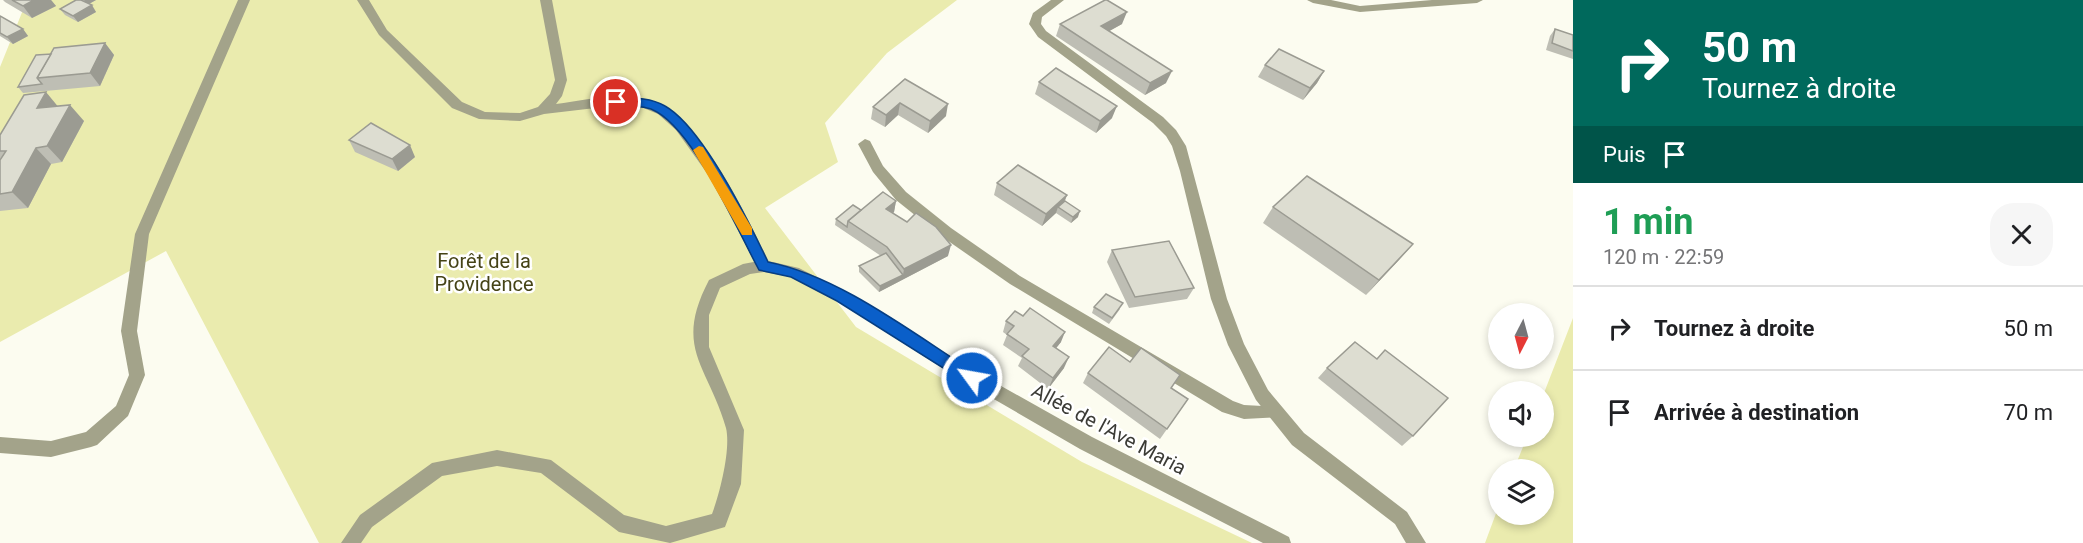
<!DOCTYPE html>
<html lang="fr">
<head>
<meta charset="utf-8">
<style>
  :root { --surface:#fff; --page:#f6f6f6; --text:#202124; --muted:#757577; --line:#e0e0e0 }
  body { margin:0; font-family:Roboto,sans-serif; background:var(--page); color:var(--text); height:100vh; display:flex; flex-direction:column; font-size:22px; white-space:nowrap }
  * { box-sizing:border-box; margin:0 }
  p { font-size:20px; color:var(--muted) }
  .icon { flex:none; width:33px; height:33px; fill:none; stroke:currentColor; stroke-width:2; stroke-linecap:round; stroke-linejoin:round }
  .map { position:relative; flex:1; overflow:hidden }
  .drawer { display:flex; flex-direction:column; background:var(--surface); width:510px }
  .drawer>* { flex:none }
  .hud { background:#00695c; color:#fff; overflow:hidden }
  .needle { width:39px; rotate:186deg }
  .fabs { position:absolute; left:1488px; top:303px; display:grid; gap:12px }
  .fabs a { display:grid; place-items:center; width:66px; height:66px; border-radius:50%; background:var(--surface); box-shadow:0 3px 9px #0003; font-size:30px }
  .pin { position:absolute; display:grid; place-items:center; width:51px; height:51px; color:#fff; margin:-26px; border:3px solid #fff; border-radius:50%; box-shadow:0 2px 6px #0007 }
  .me { position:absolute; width:66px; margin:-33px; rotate:302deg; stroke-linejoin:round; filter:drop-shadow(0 0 4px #0008) }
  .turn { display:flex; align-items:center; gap:21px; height:126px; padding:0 30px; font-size:27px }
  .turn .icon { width:78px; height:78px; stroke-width:2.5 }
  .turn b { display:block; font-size:42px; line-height:51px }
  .then { display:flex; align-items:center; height:57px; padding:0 30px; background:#0003; gap:12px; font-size:22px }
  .round { display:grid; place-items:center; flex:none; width:63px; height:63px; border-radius:24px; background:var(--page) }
  .overview { display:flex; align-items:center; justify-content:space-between; height:102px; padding:0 30px }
  h1 { font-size:36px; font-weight:700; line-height:45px; color:#1e9e55 }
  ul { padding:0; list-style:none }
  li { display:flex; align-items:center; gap:18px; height:84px; padding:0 30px; border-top:2px solid var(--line) }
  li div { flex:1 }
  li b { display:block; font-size:22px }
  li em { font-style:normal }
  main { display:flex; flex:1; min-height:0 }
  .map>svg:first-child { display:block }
  .green { fill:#eaebae }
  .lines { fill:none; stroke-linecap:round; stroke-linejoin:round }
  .service { fill:#a3a38a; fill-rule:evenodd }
  .minor { fill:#a3a38a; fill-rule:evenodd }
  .wall { fill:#bebeb4 }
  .shaded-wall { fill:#9b9b92 }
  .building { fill:#ddddd1; stroke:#9b9b92; stroke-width:1.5 }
  .route { fill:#0a5fc9; stroke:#063e83; stroke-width:1.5 }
  .slow { fill:#f59e0b }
  .labels { text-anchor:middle; stroke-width:5; stroke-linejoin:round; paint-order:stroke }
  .park-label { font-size:20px; fill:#454316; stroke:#fff }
  .street-label { font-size:20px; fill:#3b3b36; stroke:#fff }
</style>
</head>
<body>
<main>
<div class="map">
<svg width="1573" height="543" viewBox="0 0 1573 543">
  <rect width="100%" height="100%" fill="#fcfcf0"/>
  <g class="green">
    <polygon points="27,0 957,0 887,53 825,123 838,162 765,208 856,327 1082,462 1252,543 319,543 166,251 0,342 0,67"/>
    <polygon points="1573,318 1573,543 1485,543 1498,508 1498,514 1544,514 1544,470 1514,469 1527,437 1544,436 1544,393"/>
  </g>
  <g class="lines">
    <g class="service">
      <polygon points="238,0 250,0 149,234 137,331 145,375 128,416 97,445 91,447 51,457 0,453 0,437 51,441 86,432 116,406 129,375 121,331 135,234"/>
      <path d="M 357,0 L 369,0 L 387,30 L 462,102 L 485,112 L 520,113 L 538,107 L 550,94 L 555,80 L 540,0 L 552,0 L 567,80 L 562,96 L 556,104 C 584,100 615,93 643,99 C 700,110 747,218 771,266 L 769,270 L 759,270 L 709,176 L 676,130 L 658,114 L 641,107 L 621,105 L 544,114 L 520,121 L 479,119 L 452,108 L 379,35 Z"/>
      <polygon points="1307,0 1331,0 1360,6 1432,0 1483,0 1477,3 1360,12 1313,3"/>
      <polygon points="865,139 870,141 883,166 906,192 951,228 1020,276 1233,401 1244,405 1280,407 1282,412 1280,417 1244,419 1222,412 1010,284 941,236 896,200 873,172 858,144"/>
    </g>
    <g class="minor">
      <polygon points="1051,0 1064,0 1042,17 1041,24 1046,31 1163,117 1176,130 1186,146 1227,299 1244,344 1268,390 1304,433 1407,512 1426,543 1406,543 1395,524 1292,445 1256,400 1228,345 1211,299 1180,171 1172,146 1166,136 1153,123 1038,37 1029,24 1033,13"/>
      <path d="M 764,260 L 799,268 L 847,293 L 978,373 L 1092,437 L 1289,537 L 1291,543 L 1263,543 L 1080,449 L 966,383 L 837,301 L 791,277 L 764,272 L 750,274 L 720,288 L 709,315 L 709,347 L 744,430 L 741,484 L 725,527 L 670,543 L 619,532 L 541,473 L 497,466 L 442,476 L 372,527 L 361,543 L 341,543 L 360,515 L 432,463 L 497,450 L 551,460 L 624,515 L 666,526 L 712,514 C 720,493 731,449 726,428 C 708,365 673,349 709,280 L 743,264 Z"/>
    </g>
  </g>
  <g class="wall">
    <polygon points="3,0 51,0 56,6 32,18 5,2"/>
    <polygon points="76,0 96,0 89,4 96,12 78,22 65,15 60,9"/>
    <polygon points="0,16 23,29 28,36 13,44 0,36"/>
    <polygon points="1060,24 1122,24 1109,31 1166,83 1145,95 1056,36"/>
    <polygon points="1555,29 1573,35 1573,59 1546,50 1550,36"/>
    <polygon points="105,43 114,55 100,86 23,93 18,87 51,54"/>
    <polygon points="1265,65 1324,71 1317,83 1303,100 1258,77"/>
    <polygon points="905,79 946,116 928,133 898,115 885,127 871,119 873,107"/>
    <polygon points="1039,82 1112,118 1096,133 1035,94"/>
    <polygon points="58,106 84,121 62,162 51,164 28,208 0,211 0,135"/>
    <polygon points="349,140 415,157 398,171 355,152"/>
    <polygon points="997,183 1067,195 1065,201 1078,217 1071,223 1056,213 1042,226 994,195"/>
    <polygon points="896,201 894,212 893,213 948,256 879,292 859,272 859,266 881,256 835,225 836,219"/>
    <polygon points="1273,207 1413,244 1366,295 1263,223"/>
    <polygon points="1112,250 1194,288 1187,299 1129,308 1107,262"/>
    <polygon points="1094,307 1120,309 1109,324 1092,313"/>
    <polygon points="1006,321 1061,342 1056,348 1064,368 1048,389 1018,366 1022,358 1003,345 1007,335 1003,332"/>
    <polygon points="1130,362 1171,388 1188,399 1160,439 1083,383 1088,373"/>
    <polygon points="1327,368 1413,436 1402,446 1318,378"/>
  </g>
  <g class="shaded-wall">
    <polygon points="34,0 51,0 56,6 32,18 23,6"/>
    <polygon points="84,0 96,0 87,5"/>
    <polygon points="92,5 96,12 78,22 73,16"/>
    <polygon points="1127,12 1122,24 1097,38 1101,26"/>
    <polygon points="23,29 28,36 13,44 7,37"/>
    <polygon points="105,43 114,55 100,86 90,73"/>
    <polygon points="1172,71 1166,83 1145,95 1150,83"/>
    <polygon points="1324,71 1317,83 1303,100 1310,88"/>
    <polygon points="46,92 60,109 37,108"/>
    <polygon points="900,103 898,115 885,127 886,115"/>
    <polygon points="948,104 946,116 928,133 930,121"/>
    <polygon points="70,105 84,121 62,162 47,146"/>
    <polygon points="1117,106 1112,118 1096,133 1100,121"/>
    <polygon points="410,145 415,157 398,171 392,159"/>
    <polygon points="36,148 51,164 28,208 12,192"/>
    <polygon points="1067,195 1062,207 1058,207 1056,213 1042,226 1046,214"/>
    <polygon points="896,201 894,212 885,221 886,209"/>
    <polygon points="1080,211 1078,217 1071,223 1073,217"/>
    <polygon points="1413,244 1399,260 1366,295 1379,280"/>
    <polygon points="951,245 948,256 879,292 880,286 903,275 904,269"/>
    <polygon points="1065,332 1061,342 1049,357 1053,346"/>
    <polygon points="1069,357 1064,368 1048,389 1053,378"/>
  </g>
  <g class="building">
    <polygon points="12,0 34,0 23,6"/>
    <polygon points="76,0 81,0 92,5 73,16 60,9"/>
    <polygon points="1105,0 1107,0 1127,12 1101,26 1172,71 1150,83 1060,24"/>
    <polygon points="0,16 23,29 7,37 0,33"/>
    <polygon points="1555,29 1573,35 1573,51 1552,43"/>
    <polygon points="105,43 90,73 37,78 54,48"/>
    <polygon points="1279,49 1324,71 1310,88 1265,65"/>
    <polygon points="51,54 37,78 42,84 18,87 36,55"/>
    <polygon points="1056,68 1117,106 1100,121 1039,82"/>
    <polygon points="905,79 948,104 930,121 900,103 886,115 873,107"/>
    <polygon points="46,92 37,108 70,105 47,146 36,148 12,192 0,194 0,160 6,151 0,151 0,135 24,95"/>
    <polygon points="371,123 410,145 392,159 349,140"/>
    <polygon points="1018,165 1067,195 1046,214 997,183"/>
    <polygon points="1307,176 1413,244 1379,280 1273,207"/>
    <polygon points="883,192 896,201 886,209 907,222 916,213 936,227 951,245 904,269 887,247 848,221"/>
    <polygon points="1065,201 1080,211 1073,217 1058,207"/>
    <polygon points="853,205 861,210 848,221 847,227 836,219"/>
    <polygon points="1169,241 1194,288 1135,297 1112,250"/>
    <polygon points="886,253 903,275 880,286 859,266"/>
    <polygon points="1106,294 1123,303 1112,318 1094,307"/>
    <polygon points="1030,308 1065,332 1053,346 1069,357 1053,378 1022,356 1029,349 1007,334 1014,326 1006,321 1015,311 1023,316"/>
    <polygon points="1355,342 1377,359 1385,350 1448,398 1413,436 1327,368"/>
    <polygon points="1109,347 1130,362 1141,348 1180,375 1171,388 1188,399 1167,429 1088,373"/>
  </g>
  <path class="route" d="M 616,98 C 633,98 650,97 665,106 C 702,127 749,222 768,262 C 840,276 915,335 977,374 L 980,378 L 977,383 L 967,383 L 837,301 L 791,277 L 759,270 C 737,229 696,135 657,112 C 643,103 627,109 612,105 L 612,99 Z"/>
  <polygon class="slow" points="699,146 703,147 752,228 752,235 742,235 693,150"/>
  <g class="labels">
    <g class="park-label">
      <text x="484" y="268">Forêt de la<tspan x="484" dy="23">Providence</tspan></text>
    </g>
    <g class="street-label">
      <text transform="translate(1109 429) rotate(28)" y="7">Allée de l'Ave Maria</text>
    </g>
  </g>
</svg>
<div class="fabs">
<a><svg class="needle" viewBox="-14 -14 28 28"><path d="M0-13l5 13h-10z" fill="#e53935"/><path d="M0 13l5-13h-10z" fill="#757577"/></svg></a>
<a><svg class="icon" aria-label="sound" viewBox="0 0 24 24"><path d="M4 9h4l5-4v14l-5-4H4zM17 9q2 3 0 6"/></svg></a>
<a><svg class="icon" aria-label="layers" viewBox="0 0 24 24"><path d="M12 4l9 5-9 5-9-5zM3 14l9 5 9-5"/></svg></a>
</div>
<div class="pin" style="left:616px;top:102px;background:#d93025"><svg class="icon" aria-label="arrive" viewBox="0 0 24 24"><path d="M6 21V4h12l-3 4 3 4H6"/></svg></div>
<svg class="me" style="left:972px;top:378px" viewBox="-20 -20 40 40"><circle r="17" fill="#0a5fc9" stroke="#fff" stroke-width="3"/><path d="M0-11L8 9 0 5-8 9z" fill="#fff"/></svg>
</div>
<section class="drawer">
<div class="hud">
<div class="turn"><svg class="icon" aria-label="right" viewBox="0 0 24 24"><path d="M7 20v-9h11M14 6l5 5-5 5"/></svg><div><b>50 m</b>Tournez à droite</div></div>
<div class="then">Puis<svg class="icon" aria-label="arrive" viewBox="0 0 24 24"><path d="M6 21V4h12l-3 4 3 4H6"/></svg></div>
</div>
<div class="overview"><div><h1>1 min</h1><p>120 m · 22:59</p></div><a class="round"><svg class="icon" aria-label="close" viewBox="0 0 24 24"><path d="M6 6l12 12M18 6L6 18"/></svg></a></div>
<ul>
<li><svg class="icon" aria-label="right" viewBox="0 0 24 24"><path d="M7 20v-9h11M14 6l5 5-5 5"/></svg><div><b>Tournez à droite</b></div><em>50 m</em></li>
<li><svg class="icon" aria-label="arrive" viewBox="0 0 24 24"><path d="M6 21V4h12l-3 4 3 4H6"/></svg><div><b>Arrivée à destination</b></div><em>70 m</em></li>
</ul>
</section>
</main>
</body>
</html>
